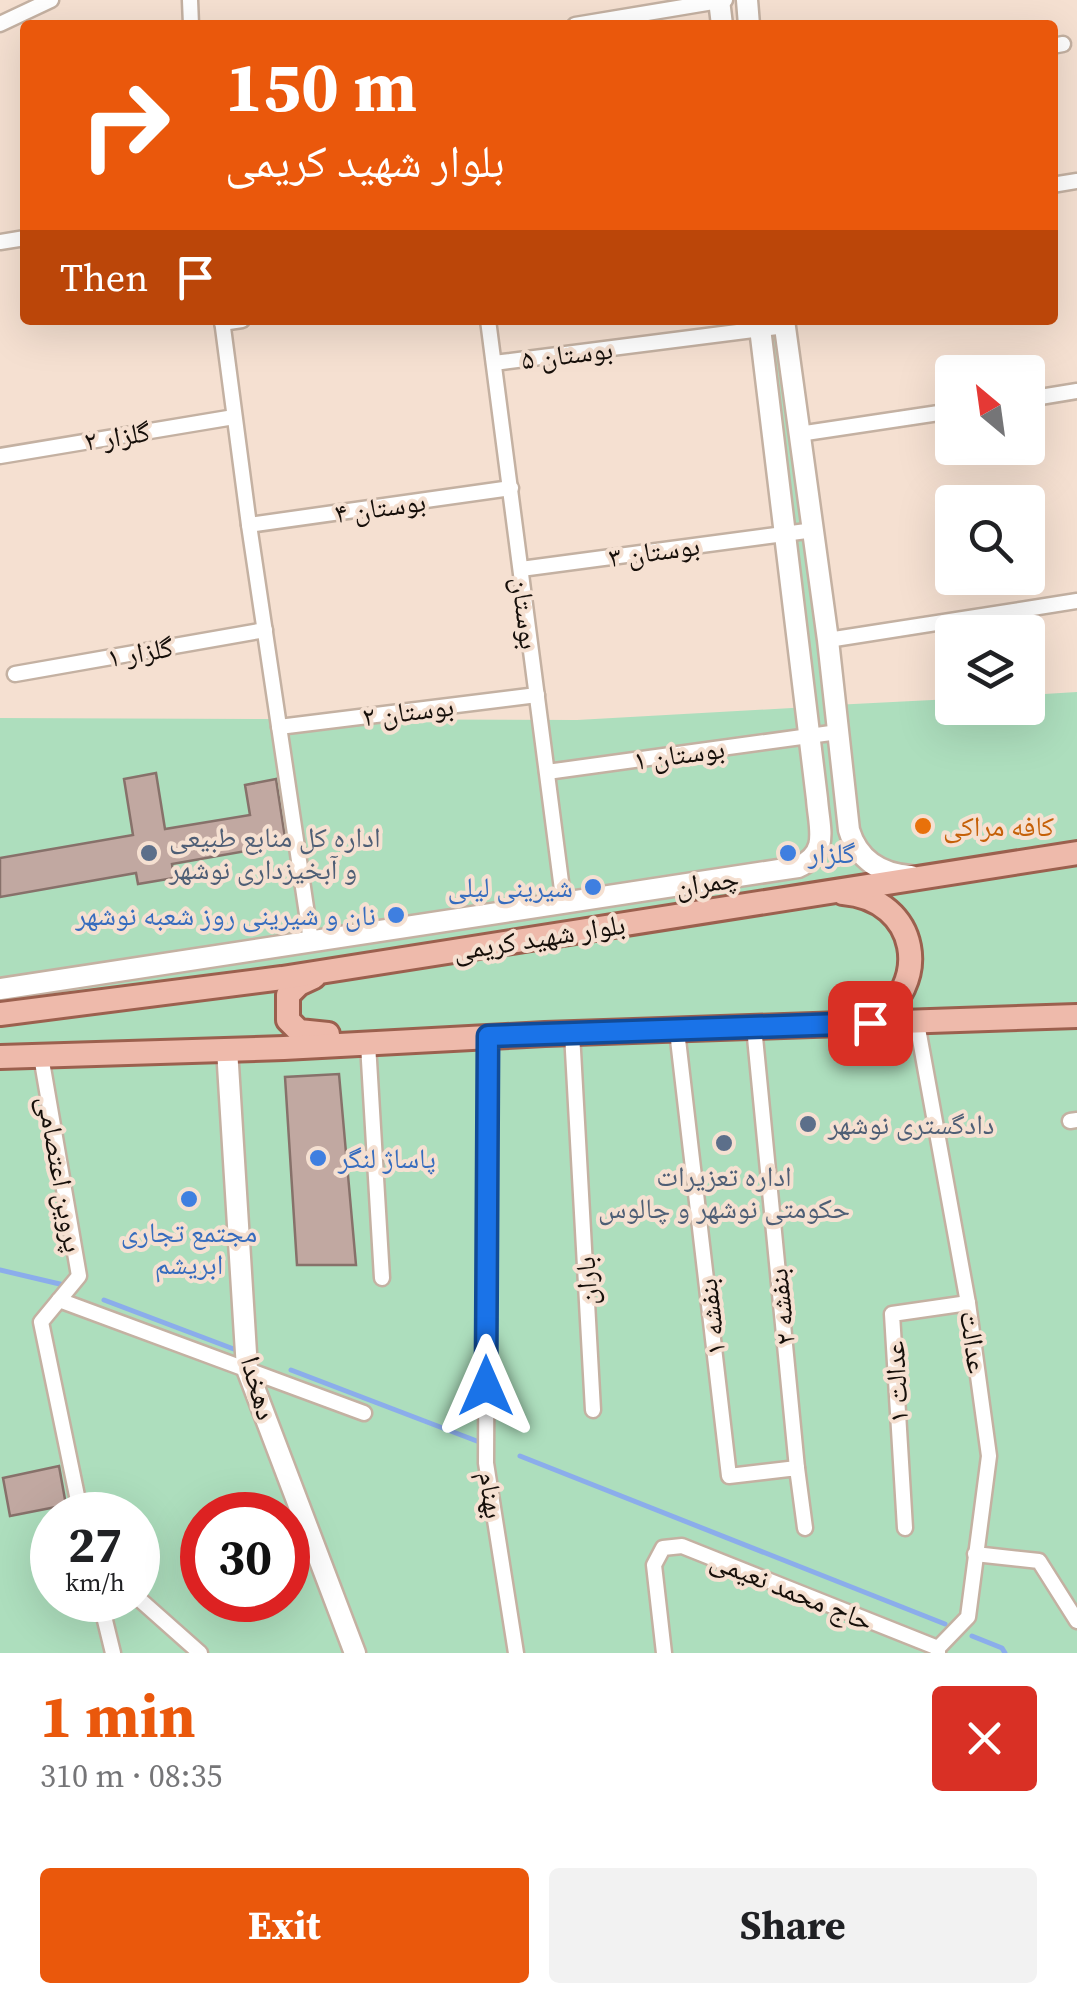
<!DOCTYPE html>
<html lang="en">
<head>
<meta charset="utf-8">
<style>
  :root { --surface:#fff; --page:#f2f2f2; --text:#202124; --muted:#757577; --accent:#ea580c }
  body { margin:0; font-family:"Source Serif 4","Noto Naskh Arabic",serif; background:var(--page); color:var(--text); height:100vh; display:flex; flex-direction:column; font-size:38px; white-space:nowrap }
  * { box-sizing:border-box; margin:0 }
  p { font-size:32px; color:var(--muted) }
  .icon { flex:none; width:55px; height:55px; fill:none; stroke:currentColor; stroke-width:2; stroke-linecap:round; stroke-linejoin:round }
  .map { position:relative; height:1653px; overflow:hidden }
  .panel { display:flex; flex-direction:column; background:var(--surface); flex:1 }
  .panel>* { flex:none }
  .top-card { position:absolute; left:20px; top:20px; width:1038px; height:305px; border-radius:10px; box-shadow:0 10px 40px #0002; background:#ea580c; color:#fff; overflow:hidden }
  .needle { width:65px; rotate:331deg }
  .fabs { position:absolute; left:935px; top:355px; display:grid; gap:20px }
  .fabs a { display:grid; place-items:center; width:110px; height:110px; border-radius:10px; background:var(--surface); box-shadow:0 10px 40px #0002; font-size:50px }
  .speed { position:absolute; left:30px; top:1492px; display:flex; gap:20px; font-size:50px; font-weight:700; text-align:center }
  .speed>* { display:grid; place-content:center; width:130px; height:130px; border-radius:50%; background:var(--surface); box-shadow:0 10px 40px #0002; line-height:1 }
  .speed small { font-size:25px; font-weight:400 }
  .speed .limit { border:15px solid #d22; background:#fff; color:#111 }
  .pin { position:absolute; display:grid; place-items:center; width:85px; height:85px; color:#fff; margin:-42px; border-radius:20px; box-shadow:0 5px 15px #0006 }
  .me { position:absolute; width:110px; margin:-55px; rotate:0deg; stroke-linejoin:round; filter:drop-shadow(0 0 8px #0008) }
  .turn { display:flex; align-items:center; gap:35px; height:210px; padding:0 40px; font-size:45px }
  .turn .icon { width:130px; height:130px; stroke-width:2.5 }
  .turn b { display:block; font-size:70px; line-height:85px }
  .then { display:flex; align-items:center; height:95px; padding:0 40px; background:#0003; gap:20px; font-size:38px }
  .round { display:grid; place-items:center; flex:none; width:105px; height:105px; border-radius:10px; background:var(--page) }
  .overview { display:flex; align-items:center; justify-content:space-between; height:170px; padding:0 40px }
  h1 { font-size:60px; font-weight:700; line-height:75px; color:var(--accent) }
  .primary-button { display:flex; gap:20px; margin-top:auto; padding:20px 40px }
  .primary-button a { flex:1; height:115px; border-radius:10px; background:var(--accent); color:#fff; font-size:40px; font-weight:700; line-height:115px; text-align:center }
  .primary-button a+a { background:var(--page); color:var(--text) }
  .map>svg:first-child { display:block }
  .green { fill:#addebd; fill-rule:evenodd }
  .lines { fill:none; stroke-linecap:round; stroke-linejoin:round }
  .stream { stroke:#8badeb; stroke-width:5 }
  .building { fill:#c1a8a1; stroke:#87716a; stroke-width:2.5 }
  .street-casing { stroke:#c4b1a2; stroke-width:19 }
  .secondary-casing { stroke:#c4b1a2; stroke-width:25 }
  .primary-casing { stroke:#9b604e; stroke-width:28 }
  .street { stroke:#fff; stroke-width:14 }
  .secondary { stroke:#fff; stroke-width:20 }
  .primary { stroke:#eebaab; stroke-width:22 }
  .route-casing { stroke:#114b97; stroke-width:25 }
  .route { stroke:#1a73e8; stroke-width:18 }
  .food-dot { fill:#e8710a; stroke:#f5e0d1; stroke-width:4 }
  .service-dot { fill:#5c6f8a; stroke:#f5e0d1; stroke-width:4 }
  .shop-dot { fill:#3f7fe0; stroke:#f5e0d1; stroke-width:4 }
  .labels { text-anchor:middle; stroke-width:8; stroke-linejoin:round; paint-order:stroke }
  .street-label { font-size:28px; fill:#160f0a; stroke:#f5e0d1 }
  .food-label { font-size:28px; fill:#c56008; stroke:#f5e0d1; text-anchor:start }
  .service-label { font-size:28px; fill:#4e5e75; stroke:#f5e0d1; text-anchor:start }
  .shop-label { font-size:28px; fill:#366cbe; stroke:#f5e0d1; text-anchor:start }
</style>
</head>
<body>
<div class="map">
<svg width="1077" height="1653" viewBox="0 0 1077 1653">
  <rect width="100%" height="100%" fill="#f5e0d1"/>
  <g class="green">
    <polygon points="784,328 812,528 789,532 761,331"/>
    <path d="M 813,531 L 834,705 L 952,699 L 952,708 L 1028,708 L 1028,695 L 1077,692 L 1077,1653 L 0,1653 L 0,718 L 577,720 L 809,707 L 788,535 ZM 52,1515 L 138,1515 L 138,1600 L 52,1600 ZM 202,1515 L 288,1515 L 288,1600 L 202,1600 Z"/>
  </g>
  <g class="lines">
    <g class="stream">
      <polyline points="0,1270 64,1285"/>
      <polyline points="104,1300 239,1351"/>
      <polyline points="291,1370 482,1443"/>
      <polyline points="520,1456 945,1624"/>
      <polyline points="972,1636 1002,1648 1005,1653"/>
    </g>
  </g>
  <g class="building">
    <polygon points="156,773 165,829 250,815 245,785 276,779 286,844 172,864 174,878 138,884 136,873 0,897 0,858 133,835 124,779"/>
    <polygon points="339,1074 356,1265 297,1265 285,1077"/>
    <polygon points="59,1466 66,1505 10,1516 3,1478"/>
  </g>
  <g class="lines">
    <g class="street-casing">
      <g id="street">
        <polyline points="190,0 191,25"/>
        <polyline points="0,24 51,0"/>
        <polyline points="575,25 725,0"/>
        <polyline points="1052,46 1063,44"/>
        <polyline points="1052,185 1077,181"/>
        <polyline points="0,242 25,238"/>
        <polyline points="222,320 249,525 311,941"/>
        <polyline points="488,320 564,905"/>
        <polyline points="222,323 242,320"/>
        <polyline points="494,363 785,326"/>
        <polyline points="1028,399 1077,391"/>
        <polyline points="799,434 952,411"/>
        <polyline points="0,456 234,417"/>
        <polyline points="249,525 511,488"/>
        <polyline points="521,569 814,530"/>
        <polyline points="828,640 1077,601"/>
        <polyline points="15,674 265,630"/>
        <polyline points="279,727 537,695"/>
        <polyline points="547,772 838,732"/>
        <polyline points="917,1023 968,1303 989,1456 968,1617 938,1648 938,1653"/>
        <polyline points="754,1027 797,1468"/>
        <polyline points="677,1031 729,1476 797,1468 805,1528"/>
        <polyline points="572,1033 593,1410"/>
        <polyline points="488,1036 486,1463 516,1653"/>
        <polyline points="368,1044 382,1278"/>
        <polyline points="41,1056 79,1276 41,1322 81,1515"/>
        <polyline points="1070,1121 1077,1120"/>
        <polyline points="59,1300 364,1413"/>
        <polyline points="905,1528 892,1314 968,1303"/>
        <polyline points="975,1554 1039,1561 1077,1621"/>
        <polyline points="138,1598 200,1653"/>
        <polyline points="100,1600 113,1653"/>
        <polyline points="664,1653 654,1565 663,1548 682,1546 938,1648"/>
      </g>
    </g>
    <g class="secondary-casing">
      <g id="secondary">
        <polyline points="719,0 722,25"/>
        <polyline points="747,0 749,25"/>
        <path d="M 784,320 L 828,640 L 849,830 C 858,860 881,874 911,876"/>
        <path d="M 0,989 L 798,867 C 830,853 819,828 817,799 L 759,320"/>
        <polyline points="227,1049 247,1369 355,1653"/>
      </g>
    </g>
    <g class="primary-casing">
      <g id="primary">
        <path d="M 843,893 C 919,899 934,986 870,1023"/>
        <polyline points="314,977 299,984 288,995 288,1020 299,1031 328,1034"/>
        <polyline points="0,1014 282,978 1077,853"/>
        <polyline points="0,1057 284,1048 545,1034 1077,1016"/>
      </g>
    </g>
    <use href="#street" class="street"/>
    <use href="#secondary" class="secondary"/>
    <use href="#primary" class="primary"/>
  </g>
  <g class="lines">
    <g class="route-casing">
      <polyline id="route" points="486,1386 488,1036 870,1023"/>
    </g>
    <use href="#route" class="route"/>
  </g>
  <circle class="food-dot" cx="923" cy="826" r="10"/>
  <g class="service-dot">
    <circle cx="149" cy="853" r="10"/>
    <circle cx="808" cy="1124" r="10"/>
    <circle cx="724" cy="1143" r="10"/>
  </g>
  <g class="shop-dot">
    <circle cx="788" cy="853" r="10"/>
    <circle cx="593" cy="887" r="10"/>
    <circle cx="396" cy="915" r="10"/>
    <circle cx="318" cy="1158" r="10"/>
    <circle cx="189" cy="1199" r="10"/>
  </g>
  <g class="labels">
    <g class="street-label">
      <text transform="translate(567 354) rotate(-7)" y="10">بوستان ۵</text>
      <text transform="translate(117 436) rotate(-9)" y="10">گلزار ۲</text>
      <text transform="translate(380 507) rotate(-8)" y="10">بوستان ۴</text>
      <text transform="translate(654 551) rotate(-8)" y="10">بوستان ۳</text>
      <text transform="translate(526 613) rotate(83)" y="10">بوستان</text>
      <text transform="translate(140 652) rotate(-10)" y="10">گلزار ۱</text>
      <text transform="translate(408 711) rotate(-7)" y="10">بوستان ۲</text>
      <text transform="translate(679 754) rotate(-8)" y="10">بوستان ۱</text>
      <text transform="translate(707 882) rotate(-9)" y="10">چمران</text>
      <text transform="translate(539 937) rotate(-9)" y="10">بلوار شهید کریمی</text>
      <text transform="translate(61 1174) rotate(80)" y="10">پروین اعتصامی</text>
      <text transform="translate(586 1281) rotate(-93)" y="10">باران</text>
      <text transform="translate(781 1307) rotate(-96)" y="10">بنفشه ۲</text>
      <text transform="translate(711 1317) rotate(-97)" y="10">بنفشه ۱</text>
      <text transform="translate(974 1342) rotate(82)" y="10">عدالت</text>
      <text transform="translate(896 1382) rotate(-93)" y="10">عدالت ۱</text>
      <text transform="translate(259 1388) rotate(74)" y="10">دهخدا</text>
      <text transform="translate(492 1495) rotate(82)" y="10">بهنام</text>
      <text transform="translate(792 1590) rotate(22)" y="10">حاج محمد نعیمی</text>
    </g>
    <g class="food-label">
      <text x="943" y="836">کافه مراکی</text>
    </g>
    <g class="service-label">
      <text x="169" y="847">اداره كل منابع طبيعی<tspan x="169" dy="32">و آبخيزداری نوشهر</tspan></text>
      <text x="828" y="1134">دادگستری نوشهر</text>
      <text x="724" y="1186" text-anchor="middle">اداره تعزیرات<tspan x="724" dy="32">حکومتی نوشهر و چالوس</tspan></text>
    </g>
    <g class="shop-label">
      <text x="808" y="863">گلزار</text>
      <text x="573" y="897" text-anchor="end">شیرینی لیلی</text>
      <text x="376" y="925" text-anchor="end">نان و شیرینی روز شعبه نوشهر</text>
      <text x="338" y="1168">پاساژ لنگر</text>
      <text x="189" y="1242" text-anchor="middle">مجتمع تجاری<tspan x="189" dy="32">ابریشم</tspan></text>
    </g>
  </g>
</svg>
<div class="fabs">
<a><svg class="needle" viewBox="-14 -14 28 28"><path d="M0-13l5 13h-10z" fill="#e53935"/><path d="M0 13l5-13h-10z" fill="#757577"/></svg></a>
<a><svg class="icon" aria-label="search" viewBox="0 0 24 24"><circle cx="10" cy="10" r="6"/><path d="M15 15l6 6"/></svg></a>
<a><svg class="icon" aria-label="layers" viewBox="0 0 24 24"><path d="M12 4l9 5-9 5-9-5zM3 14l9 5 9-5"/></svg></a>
</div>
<div class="speed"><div>27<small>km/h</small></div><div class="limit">30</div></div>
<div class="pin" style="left:870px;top:1023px;background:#d93025"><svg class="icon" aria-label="arrive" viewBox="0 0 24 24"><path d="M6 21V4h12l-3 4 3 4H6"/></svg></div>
<svg class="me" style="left:486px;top:1386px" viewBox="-20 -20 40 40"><path d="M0-17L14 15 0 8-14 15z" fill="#1a73e8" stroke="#fff" stroke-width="4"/></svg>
<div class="top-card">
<div class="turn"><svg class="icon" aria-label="right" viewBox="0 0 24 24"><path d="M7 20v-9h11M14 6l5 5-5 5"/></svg><div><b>150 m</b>بلوار شهید کریمی</div></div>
<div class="then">Then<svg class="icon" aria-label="arrive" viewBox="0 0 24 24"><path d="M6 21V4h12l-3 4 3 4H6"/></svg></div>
</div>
</div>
<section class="panel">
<div class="overview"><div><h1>1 min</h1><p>310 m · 08:35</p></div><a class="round" style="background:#d93025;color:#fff"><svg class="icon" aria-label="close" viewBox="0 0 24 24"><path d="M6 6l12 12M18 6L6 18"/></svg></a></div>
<div class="primary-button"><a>Exit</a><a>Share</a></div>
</section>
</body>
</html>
